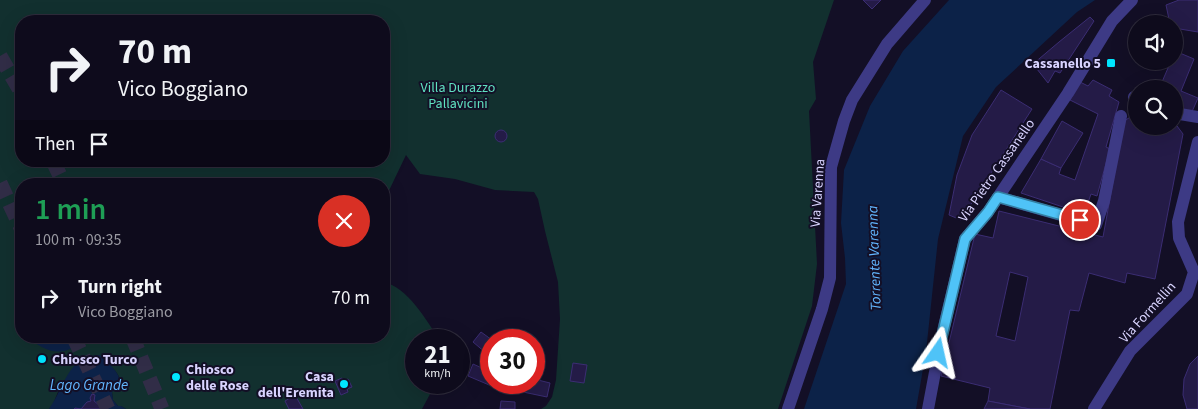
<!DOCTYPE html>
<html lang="en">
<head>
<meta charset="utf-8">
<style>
  :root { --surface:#0e0b1c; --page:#171425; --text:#f1f3f6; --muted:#9b9ba3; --line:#2e2b3b }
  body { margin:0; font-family:"Source Sans 3",sans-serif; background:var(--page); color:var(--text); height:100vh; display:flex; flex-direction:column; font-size:19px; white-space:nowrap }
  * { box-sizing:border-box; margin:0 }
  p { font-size:16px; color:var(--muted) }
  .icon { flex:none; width:28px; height:28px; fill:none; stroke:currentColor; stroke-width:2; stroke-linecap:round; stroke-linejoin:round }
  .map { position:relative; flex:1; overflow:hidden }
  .panel { position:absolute; left:15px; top:178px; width:375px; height:165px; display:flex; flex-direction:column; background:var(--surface); border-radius:20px; box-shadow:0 5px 20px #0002,0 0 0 1px var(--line) }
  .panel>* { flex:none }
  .top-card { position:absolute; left:15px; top:15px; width:375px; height:152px; border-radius:20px; box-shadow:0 5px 20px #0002,0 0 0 1px var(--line); background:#0e0b1c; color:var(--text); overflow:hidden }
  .controls { position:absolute; left:1128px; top:15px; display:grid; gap:10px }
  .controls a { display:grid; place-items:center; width:55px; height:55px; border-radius:50%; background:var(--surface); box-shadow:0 5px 20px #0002,0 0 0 1px var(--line); font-size:25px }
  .speed { position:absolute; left:405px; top:329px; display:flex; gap:10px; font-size:25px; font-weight:700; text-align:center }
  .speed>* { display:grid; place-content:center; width:65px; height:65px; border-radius:50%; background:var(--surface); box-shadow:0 5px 20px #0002,0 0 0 1px var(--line); line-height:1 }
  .speed small { font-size:12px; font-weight:400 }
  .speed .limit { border:8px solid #d22; background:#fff; color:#111 }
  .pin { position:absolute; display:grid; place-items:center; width:42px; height:42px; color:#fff; margin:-21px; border:2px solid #fff; border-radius:50%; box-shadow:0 1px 5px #0007 }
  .me { position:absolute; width:55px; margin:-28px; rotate:11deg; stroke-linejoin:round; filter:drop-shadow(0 0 4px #0008) }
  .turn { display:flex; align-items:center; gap:18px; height:105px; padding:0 20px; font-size:22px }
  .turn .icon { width:65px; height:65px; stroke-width:2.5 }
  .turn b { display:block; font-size:35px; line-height:42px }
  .then { display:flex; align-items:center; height:48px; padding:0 20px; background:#0003; gap:10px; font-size:19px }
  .round { display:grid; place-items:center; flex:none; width:52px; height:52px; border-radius:26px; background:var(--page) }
  .overview { display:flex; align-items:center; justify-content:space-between; height:85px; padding:0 20px }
  h1 { font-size:30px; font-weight:600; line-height:38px; color:#1e9e55 }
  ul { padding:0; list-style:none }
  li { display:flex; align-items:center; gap:15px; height:70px; padding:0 20px }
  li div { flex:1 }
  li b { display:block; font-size:19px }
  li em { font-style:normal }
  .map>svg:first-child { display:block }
  .green { fill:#12302f; fill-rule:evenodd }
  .water { fill:#0c2248 }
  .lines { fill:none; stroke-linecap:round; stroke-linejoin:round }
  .canal { stroke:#0c2248; stroke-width:19 }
  .building { fill:#241b47; stroke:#3b2d73; fill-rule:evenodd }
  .highway-tunnel { stroke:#312d47; stroke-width:15; stroke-dasharray:15 8; stroke-linecap:butt }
  .minor { stroke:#3d3a85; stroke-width:12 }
  .route-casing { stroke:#337fa1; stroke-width:12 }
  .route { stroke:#4fc3f7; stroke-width:9 }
  .poi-dot { fill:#00e5ff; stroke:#130f26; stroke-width:2 }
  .labels { text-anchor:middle; stroke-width:4; stroke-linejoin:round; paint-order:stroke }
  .poi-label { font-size:14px; font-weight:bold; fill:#d9d4ff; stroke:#130f26; text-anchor:end }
  .park-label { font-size:14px; fill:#5fe0c0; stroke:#130f26 }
  .street-label { font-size:14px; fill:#d9d4ff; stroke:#130f26 }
  .water-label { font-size:15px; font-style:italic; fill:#62b6ff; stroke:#130f26 }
</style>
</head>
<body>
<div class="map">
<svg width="1198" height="409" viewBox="0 0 1198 409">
  <rect width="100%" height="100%" fill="#130f26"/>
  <path class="green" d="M 0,0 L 834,0 L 813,62 L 816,99 L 809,111 L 817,264 L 812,306 L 778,409 L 541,409 L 546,406 L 552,397 L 556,380 L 560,319 L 558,282 L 545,231 L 538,199 L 534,192 L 495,190 L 455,179 L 420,174 L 406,155 L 384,201 L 384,184 L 21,184 L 21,336 L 384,336 L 384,283 C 405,284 429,323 439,340 L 416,340 L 416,382 L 436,383 L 422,409 L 126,409 L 121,406 L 118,406 L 113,400 L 112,392 C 114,389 117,388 119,385 C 123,377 113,368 107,363 L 60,387 L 53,404 L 49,409 L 0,409 ZM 21,21 L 384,21 L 384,161 L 21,161 Z"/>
  <g class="water">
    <polygon points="949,0 1095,0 1077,12 996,87 963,136 938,239 926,352 916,409 804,409 846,284 845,258 841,223 844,170 870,106 903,51"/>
    <path d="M 100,355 C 106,362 125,375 118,386 C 117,388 114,390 112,392 L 113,400 L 118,406 L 121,406 L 126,409 L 49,409 C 65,387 67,356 100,355 Z"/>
  </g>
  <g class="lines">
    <path class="canal" d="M 42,336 C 51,342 63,346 71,336"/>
  </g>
  <g class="building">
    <polygon points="863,0 881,0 872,9"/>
    <polygon points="1179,0 1198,0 1198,32 1174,28 1174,24 1170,24 1166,5"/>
    <polygon points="1090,17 1094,21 1060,73 1055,71 1048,83 1033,64 1059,42"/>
    <polygon points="1175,51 1194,59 1181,91 1198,98 1191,114 1174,107 1174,89 1159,89 1171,61 1174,61"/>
    <polygon points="1093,80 1112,90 1109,96 1119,102 1106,147 1110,149 1097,196 1091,194 1084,214 1021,193 1041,159 1061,168 1059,174 1075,180 1098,114 1070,100 1080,82 1088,86"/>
    <polygon points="1001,90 1032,109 961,220 949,215 957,175 972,135"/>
    <path d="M 1132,116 L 1136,117 L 1136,126 L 1174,126 L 1174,125 L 1177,126 L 1183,134 L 1155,279 L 1127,273 L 1125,283 L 1089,273 L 1079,311 L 1070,310 L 1050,409 L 1030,409 L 988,401 L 990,388 L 941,376 L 975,234 L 993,238 L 999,211 L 1103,237 L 1124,121 ZM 1010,272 L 1028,277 L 1015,341 L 996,336 Z"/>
    <polygon points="1062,121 1083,133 1061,168 1041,159"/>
    <circle cx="501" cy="136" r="6"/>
    <polygon points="481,332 492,340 491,340 491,346 486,353 473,342"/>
    <polygon points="42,356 45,358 46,361 43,364 40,364 38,361 39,357"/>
    <polygon points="1198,356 1198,409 1187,409 1183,395 1184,379 1190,364"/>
    <polygon points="573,363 587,365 584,383 570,381"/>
    <polygon points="473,364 491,372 491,382 512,382 508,393 468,376"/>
    <polygon points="342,378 343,382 348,379 352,387 347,389 348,392 341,395 335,381"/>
    <polygon points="534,379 550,383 547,397 523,392 524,382 534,382"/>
    <polygon points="92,394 95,395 94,401 99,405 101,409 74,409 75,408 81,409 87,402 91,401 90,398"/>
    <polygon points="295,395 303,409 289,409 285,401"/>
    <polygon points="501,401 515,402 515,409 500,409"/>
    <polygon points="988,401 1014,406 1030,409 984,409"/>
  </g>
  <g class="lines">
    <g class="highway-tunnel">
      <polyline points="0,56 21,92"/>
      <polyline points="53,161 64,184"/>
      <polyline points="0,183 21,228"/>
      <polyline points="73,336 108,409"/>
      <polyline points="132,336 162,409"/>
    </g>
    <g class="minor">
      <polyline points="1134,97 1136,98"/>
      <polyline points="1174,113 1198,117"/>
      <polyline points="998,197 1096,225 1104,201 1121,116"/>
      <polyline points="788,409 822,309 830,278 831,167 844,121 852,100 887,44 925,0"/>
      <polyline points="928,409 942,335 965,239 988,212 1068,93 1112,21 1132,0"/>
      <polyline points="1094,409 1130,351 1187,294 1194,272 1179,238 1178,222 1198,142"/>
    </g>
  </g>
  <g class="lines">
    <g class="route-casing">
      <polyline id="route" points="938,353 965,239 988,212 998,197 1080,220"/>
    </g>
    <use href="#route" class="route"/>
  </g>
  <g class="poi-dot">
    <rect x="1106" y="58" width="10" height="10" rx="2.5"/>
    <circle cx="42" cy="359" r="5"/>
    <circle cx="176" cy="377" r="5"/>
    <circle cx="344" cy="384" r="5"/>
  </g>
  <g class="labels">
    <g class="poi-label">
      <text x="1101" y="68">Cassanello 5</text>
      <text x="52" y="364" text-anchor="start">Chiosco Turco</text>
      <text x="186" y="374" text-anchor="start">Chiosco<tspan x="186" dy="16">delle Rose</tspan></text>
      <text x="334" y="381">Casa<tspan x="334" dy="16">dell'Eremita</tspan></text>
    </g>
    <g class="park-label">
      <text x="458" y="92">Villa Durazzo<tspan x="458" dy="16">Pallavicini</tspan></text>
    </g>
    <g class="street-label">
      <text transform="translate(996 170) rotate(-55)" y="5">Via Pietro Cassanello</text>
      <text transform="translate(817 193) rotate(-86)" y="5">Via Varenna</text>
      <text transform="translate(1147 312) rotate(-48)" y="5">Via Formellin</text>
    </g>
    <g class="water-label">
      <text transform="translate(874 258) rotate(-92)" y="5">Torrente Varenna</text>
      <text x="89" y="390">Lago Grande</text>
    </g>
  </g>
</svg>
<div class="controls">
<a><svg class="icon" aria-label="sound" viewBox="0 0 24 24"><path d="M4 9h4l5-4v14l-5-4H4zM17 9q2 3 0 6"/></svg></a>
<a><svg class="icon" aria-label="search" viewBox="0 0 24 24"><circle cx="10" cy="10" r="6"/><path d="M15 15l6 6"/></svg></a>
</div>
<div class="speed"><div>21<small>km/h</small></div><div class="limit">30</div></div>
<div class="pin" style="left:1080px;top:220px;background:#d93025"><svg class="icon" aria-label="arrive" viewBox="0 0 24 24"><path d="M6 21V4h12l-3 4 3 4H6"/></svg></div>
<svg class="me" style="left:938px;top:353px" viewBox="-20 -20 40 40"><path d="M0-17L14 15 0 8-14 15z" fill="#4fc3f7" stroke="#fff" stroke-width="4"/></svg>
<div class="top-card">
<div class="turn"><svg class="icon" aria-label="right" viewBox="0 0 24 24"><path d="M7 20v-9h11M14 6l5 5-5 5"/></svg><div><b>70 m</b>Vico Boggiano</div></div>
<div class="then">Then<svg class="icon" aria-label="arrive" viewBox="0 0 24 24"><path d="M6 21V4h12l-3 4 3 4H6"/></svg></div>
</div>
<section class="panel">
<div class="overview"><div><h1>1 min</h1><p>100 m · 09:35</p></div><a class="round" style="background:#d93025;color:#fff"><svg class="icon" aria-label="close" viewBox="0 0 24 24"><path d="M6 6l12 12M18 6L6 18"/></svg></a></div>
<ul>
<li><svg class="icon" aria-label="right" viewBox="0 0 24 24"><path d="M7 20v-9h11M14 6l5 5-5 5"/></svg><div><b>Turn right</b><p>Vico Boggiano</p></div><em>70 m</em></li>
</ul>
</section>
</div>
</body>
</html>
